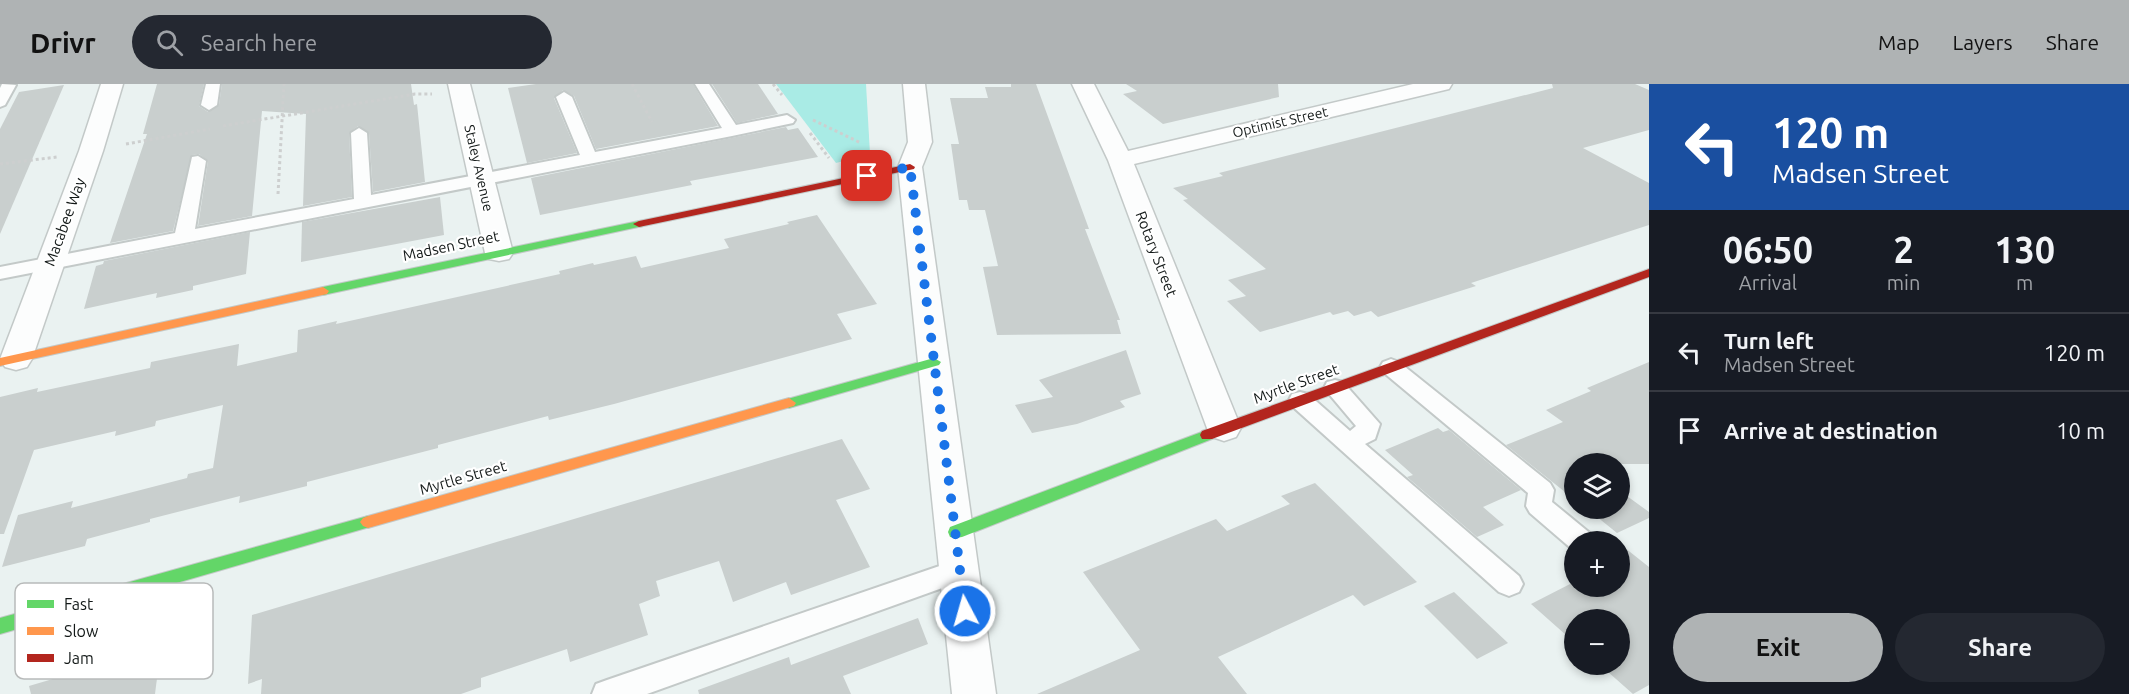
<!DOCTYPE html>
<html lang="en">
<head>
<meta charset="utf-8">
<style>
  :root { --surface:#171b24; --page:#242831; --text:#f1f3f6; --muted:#9ea1a6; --line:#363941; --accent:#afb3b4 }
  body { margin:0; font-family:Ubuntu,sans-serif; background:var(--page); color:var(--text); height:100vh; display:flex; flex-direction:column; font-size:22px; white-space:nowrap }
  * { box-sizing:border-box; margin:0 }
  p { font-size:20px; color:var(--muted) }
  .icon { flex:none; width:33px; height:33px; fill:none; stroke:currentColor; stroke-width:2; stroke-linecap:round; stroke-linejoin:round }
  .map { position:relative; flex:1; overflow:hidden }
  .side { display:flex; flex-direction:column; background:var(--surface); width:480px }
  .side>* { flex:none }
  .top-card { background:#1a4fa0; color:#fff; overflow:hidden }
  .controls { position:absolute; left:1564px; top:369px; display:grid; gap:12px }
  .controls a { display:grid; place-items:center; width:66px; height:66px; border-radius:50%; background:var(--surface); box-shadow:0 3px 9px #0003; font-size:30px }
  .pin { position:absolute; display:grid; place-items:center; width:51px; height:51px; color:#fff; margin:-26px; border-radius:12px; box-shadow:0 3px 9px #0006 }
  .me { position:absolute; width:66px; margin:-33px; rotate:354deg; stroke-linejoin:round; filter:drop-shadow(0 0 4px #0008) }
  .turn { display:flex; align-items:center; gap:21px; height:126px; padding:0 24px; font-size:27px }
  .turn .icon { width:78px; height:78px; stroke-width:2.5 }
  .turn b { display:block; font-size:42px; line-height:51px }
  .eta { display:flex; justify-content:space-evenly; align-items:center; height:102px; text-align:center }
  .eta b { font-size:36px; font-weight:700; line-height:42px }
  .cta { display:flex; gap:12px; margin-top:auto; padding:12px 24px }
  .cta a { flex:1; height:69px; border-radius:36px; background:var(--accent); color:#111; font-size:24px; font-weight:700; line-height:69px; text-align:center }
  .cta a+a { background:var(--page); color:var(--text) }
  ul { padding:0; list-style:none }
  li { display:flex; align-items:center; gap:18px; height:78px; padding:0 24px; border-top:2px solid var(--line) }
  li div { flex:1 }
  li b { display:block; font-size:22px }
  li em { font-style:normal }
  header { display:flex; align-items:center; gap:36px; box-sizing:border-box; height:84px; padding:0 30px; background:var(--accent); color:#111 }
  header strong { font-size:28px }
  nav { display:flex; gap:33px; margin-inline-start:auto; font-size:21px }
  .search { width:420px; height:54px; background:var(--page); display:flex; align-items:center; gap:15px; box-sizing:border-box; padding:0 21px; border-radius:33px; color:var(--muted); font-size:22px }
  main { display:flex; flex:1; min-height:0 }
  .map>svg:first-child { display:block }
  .green { fill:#a9ebe5 }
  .building { fill:#c9cfce }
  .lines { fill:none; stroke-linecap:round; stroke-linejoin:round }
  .lane-casing { stroke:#c3c9c8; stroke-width:4 }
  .street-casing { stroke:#c3c9c8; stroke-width:3 }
  .fast-casing { stroke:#c3c9c8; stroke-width:2 }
  .slow-casing { stroke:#c3c9c8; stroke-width:2 }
  .jam-casing { stroke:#c3c9c8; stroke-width:2 }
  .path { stroke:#cdcfcf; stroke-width:3; stroke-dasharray:3 3; stroke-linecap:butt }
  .lane { fill:#fcfdfd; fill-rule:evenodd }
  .street { fill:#fcfdfd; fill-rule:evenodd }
  .fast { fill:#63d668; fill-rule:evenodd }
  .slow { fill:#ff974d; fill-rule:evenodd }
  .jam { fill:#b3261e; fill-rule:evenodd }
  .route { stroke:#1a73e8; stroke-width:10; stroke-dasharray:0 18 }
  .labels { text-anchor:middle; stroke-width:4.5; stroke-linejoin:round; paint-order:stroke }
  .far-street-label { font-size:14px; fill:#131918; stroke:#fff }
  .street-label { font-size:15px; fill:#131918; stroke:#fff }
  .key { fill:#fff; stroke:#b8baba; stroke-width:1.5 }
  .key-label { font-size:16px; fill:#131918 }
</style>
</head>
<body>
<header>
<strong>Drivr</strong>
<div class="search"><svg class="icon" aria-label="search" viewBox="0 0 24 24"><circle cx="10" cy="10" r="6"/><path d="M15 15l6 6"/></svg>Search here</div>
<nav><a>Map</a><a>Layers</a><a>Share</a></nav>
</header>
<main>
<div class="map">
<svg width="1649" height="610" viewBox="0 0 1649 610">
  <rect width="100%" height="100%" fill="#eaf2f1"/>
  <polygon class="green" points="776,0 866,0 870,70 836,79"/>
  <g class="building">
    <polygon points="157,0 204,0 199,22 208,28 219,21 222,0 411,0 414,21 417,20 425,98 373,108 369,49 358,42 349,49 352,113 303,122 306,30 262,27 252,132 198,142 208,77 199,70 192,71 173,147 110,159 147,50 143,50"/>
    <polygon points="536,0 693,0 718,42 596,65 574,12 563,6 554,14 577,69 527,79 508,4"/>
    <polygon points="712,0 758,0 778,30 737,39"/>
    <polygon points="1011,0 1036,0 1089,145 1085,145 1120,236 1117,236 1121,250 997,251 983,183 998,182 985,126 969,126 967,116 959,116 951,60 959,60 950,14 988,14 985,3 1011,3"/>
    <polygon points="1126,0 1278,0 1279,13 1163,40 1123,10 1137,7"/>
    <polygon points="1552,0 1635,0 1649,6 1649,46 1583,64 1649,99 1649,141 1471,199 1476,202 1378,233 1371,227 1354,232 1348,227 1333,231 1330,228 1260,248 1227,217 1246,212 1228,196 1266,185 1183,116 1188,115 1173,104 1223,92 1219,89 1553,4"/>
    <polygon points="64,1 0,150 0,45 19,8"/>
    <polygon points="786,43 788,46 798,44 818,73 690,97 692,101 540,131 531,94"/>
    <polygon points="440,113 444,151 301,178 302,138"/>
    <polygon points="817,131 877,220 837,230 852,255 614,320 549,336 548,332 438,361 438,364 307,398 307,402 239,419 240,412 150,435 150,438 87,455 85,462 2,483 18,431 73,417 71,424 187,394 188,390 213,384 223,321 156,337 155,342 115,352 116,347 34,366 4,450 0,450 0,313 38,304 37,308 150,284 151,278 239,260 237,282 297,268 298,246 337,237 336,240 560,190 559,187 593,179 594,181 636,172 641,184 729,164 724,155 789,140 787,138"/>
    <polygon points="250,148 246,190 193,202 193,206 156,214 157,209 84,225 96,182 103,180 104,177"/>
    <polygon points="1126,266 1141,310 1120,317 1125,323 1077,340 1032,349 1015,321 1053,313 1039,296"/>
    <polygon points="1649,278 1649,380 1575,380 1575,416 1506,361 1563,338 1546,326 1591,307 1587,304"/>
    <polygon points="1438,344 1443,348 1449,346 1521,406 1483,423 1504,441 1477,453 1407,393 1413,391 1385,366"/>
    <polygon points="842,355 870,405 836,416 870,483 791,511 786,498 733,518 719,477 656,497 660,512 639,520 648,551 570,578 567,565 481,594 481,603 461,610 261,610 262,595 248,600 252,531"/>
    <polygon points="1315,399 1417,498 1364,522 1353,511 1218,573 1247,610 1037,610 1140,566 1083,488 1216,435 1227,447 1290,420 1281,412"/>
    <polygon points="1620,407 1649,428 1649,434 1617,449 1586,424 1620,424"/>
    <polygon points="1620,460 1649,483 1649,601 1633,610 1599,580 1620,580 1620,536 1575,536 1575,559 1531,520 1572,499 1575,502 1620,502"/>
    <polygon points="1454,508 1508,559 1477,575 1424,522"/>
    <polygon points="918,534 928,560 843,592 851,610 699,610 698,606 789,573 791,581"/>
    <polygon points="161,563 155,610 31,610 29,602"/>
  </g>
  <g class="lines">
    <g class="lane-casing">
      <g id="lane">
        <polygon points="2,0 16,1 5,21 0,23 0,4"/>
        <polygon points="206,0 220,0 217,21 209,26 201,21"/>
        <polygon points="695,0 709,0 736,41 787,31 795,36 793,39 732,52 0,195 0,183 175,149 192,73 198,72 206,77 195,145 354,115 351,49 359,44 367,49 371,111 580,71 556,13 564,8 572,13 595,68 722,44"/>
        <polygon points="1391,275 1399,278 1550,399 1554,406 1552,418 1591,450 1595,458 1575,458 1575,466 1573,466 1530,429 1526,422 1528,409 1383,288 1380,283 1383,278"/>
        <polygon points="1335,296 1343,298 1380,340 1375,355 1365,360 1519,492 1523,500 1519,508 1509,512 1499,508 1292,322 1289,316 1292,310 1300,308 1308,310 1350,347 1356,342 1324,304 1327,298"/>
        <polygon points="960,475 970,478 974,486 970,494 647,610 592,610 596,600 607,596"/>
      </g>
    </g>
    <g class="street-casing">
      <g id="street">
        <polygon points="101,0 123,0 103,67 32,275 27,283 16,286 5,283 0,275 79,67"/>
        <polygon points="448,0 470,0 513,169 509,175 499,177 489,175 485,169"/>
        <polygon points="903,0 925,0 932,58 922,83 996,610 952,610 898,83 908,58"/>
        <polygon points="1072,0 1094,0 1128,67 1413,0 1452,0 1449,5 1134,80 1241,344 1236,353 1224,357 1212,353 1207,344 1108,76"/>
      </g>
    </g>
    <g class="fast-casing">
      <g id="fast">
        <polygon points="639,137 643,138 643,142 323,211 317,207 323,203"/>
        <polygon points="934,274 941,278 939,281 789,324 782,319 784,316"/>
        <polygon points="1207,346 1212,347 1214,351 1212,355 962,453 956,454 950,453 948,448 950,443"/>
        <polygon points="368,432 373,434 376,438 373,442 0,550 0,534"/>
      </g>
    </g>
    <g class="slow-casing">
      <g id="slow">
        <polygon points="323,203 329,207 327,210 0,282 0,274"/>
        <polygon points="789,314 796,319 794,322 368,444 363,442 360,438 363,434 368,432"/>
      </g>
    </g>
    <g class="jam-casing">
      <g id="jam">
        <polygon points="910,80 915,83 914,85 639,143 633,140 639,137"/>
        <polygon points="1649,185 1649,193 1212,355 1202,355 1200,351 1202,347"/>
      </g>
    </g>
    <g class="path">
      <polyline points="632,0 652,38"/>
      <polyline points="773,0 782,11"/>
      <polyline points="813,36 861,59"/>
      <polyline points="223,42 415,10 432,10"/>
      <polyline points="810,49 829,74"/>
      <polyline points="126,60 210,45"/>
      <polyline points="0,80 57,73"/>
      <polyline points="278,110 284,0"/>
    </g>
    <use href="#lane" class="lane"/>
    <use href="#street" class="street"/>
    <use href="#fast" class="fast"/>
    <use href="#slow" class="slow"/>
    <use href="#jam" class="jam"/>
  </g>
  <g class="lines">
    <polyline class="route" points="867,92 910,83 965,527"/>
  </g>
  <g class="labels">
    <g class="far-street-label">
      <text transform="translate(1280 38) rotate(-13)" y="5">Optimist Street</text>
      <text transform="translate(479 84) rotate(77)" y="5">Staley Avenue</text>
    </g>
    <g class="street-label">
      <text transform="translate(65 138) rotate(-70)" y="5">Macabee Way</text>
      <text transform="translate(451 162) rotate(-12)" y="5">Madsen Street</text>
      <text transform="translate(1156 170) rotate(69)" y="5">Rotary Street</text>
      <text transform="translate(1296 300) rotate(-20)" y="5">Myrtle Street</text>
      <text transform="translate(463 394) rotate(-16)" y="5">Myrtle Street</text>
    </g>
  </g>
  <rect x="15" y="499" width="198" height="96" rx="9" class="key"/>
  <rect x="27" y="516" width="27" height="8" fill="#63d668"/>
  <rect x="27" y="543" width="27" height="8" fill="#ff974d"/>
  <rect x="27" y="570" width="27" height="8" fill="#b3261e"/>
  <g class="key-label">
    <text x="64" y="526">Fast</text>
    <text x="64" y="553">Slow</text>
    <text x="64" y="580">Jam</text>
  </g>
</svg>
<div class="controls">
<a><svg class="icon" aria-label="layers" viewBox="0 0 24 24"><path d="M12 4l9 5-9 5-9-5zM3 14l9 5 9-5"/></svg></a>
<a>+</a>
<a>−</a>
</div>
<div class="pin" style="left:867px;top:92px;background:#d93025"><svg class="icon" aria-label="arrive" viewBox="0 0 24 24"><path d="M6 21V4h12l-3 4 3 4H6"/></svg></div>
<svg class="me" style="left:965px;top:527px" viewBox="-20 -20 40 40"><circle r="17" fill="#1a73e8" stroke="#fff" stroke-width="3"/><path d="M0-11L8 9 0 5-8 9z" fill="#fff"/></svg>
</div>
<section class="side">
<div class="top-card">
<div class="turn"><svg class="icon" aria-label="left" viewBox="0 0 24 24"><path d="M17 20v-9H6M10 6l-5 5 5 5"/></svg><div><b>120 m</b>Madsen Street</div></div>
</div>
<div class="eta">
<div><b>06:50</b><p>Arrival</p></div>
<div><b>2</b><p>min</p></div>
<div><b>130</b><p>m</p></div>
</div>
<ul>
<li><svg class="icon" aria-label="left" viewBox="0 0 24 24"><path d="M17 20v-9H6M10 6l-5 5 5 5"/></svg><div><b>Turn left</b><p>Madsen Street</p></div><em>120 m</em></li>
<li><svg class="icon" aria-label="arrive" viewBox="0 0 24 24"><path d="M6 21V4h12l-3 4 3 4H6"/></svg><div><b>Arrive at destination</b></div><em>10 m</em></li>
</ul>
<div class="cta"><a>Exit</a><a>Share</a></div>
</section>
</main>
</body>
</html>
